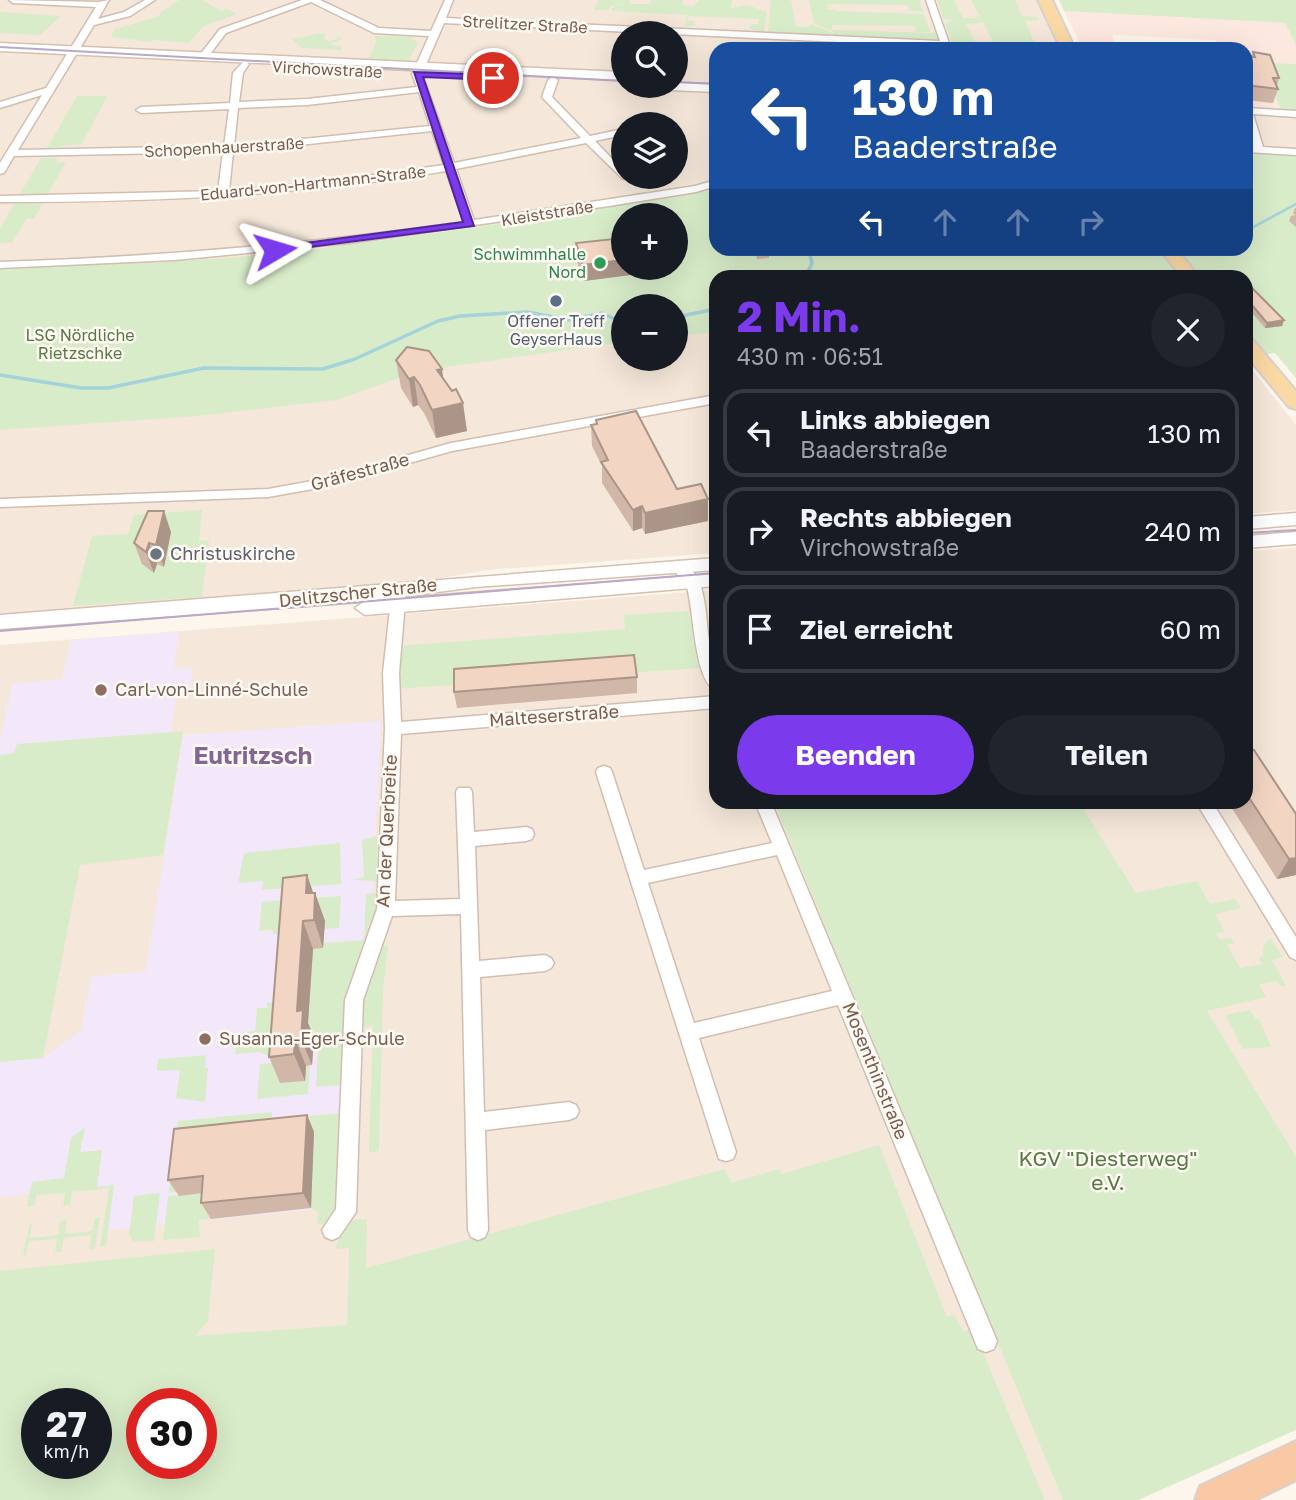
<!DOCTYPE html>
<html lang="de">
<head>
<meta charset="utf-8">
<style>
  :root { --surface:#171b24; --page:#20242c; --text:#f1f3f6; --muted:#9ea1a6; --line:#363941; --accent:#7c3aed }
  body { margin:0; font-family:"Golos Text",sans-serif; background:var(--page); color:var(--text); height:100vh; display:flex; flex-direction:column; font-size:26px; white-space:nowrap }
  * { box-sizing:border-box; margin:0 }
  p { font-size:23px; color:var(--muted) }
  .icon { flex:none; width:38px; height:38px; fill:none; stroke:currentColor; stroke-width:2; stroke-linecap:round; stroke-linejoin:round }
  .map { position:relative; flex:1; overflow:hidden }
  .panel { position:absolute; left:709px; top:270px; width:544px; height:539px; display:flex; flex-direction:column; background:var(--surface); border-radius:21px; box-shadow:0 7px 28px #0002 }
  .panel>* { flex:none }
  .top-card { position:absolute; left:709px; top:42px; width:544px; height:214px; border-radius:21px; box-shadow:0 7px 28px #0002; background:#1a4fa0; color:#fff; overflow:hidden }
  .tools { position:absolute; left:611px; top:21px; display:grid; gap:14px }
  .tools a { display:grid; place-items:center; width:77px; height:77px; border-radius:50%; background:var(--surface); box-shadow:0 7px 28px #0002; font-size:35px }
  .speed { position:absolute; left:21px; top:1388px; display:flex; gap:14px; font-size:35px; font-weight:700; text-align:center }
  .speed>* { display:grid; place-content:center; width:91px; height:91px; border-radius:50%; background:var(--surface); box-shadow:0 7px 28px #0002; line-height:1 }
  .speed small { font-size:18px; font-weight:400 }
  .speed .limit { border:10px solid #d22; background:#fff; color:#111 }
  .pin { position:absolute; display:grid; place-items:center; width:60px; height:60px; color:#fff; margin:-30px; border:4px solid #fff; border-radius:50%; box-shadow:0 2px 7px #0007 }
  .me { position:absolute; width:77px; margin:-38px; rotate:83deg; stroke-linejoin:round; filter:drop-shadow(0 0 5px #0008) }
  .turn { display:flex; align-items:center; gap:24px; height:147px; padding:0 28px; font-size:32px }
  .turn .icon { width:91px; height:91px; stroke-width:2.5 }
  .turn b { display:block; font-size:49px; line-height:60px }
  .lanes { display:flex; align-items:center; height:66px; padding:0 28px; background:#0003; justify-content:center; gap:35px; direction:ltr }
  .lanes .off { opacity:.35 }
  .round { display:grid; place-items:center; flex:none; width:74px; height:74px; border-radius:37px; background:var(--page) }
  .summary { display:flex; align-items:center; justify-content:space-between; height:119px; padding:0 28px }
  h1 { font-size:42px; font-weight:700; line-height:52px; color:var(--accent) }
  .button { display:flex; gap:14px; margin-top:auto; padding:14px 28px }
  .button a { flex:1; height:80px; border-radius:42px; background:var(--accent); color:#fff; font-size:28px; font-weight:700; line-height:80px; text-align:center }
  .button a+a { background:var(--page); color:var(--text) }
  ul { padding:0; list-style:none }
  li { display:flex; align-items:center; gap:21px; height:88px; margin:0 14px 10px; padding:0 14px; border:4px solid var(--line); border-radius:21px }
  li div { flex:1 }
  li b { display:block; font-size:26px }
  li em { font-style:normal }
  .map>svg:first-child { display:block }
  .residential { fill:#f5e8da; fill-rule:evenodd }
  .commercial { fill:#fde8e0 }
  .education { fill:#f3e8fa }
  .green { fill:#d8ecc9; fill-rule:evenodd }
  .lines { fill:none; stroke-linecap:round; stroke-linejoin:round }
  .stream-far1 { stroke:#a5d3da; stroke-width:2.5 }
  .stream { stroke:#a5d3da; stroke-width:3.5 }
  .minor-casing { stroke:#d1beb0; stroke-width:3 }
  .secondary-casing { stroke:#d6c0b0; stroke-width:3 }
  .primary-casing { stroke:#dad1cd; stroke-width:4 }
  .trunk-casing { stroke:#dad1cd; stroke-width:4 }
  .minor { fill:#fff; fill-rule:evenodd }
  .secondary { fill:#fff; fill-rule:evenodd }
  .primary { fill:#fbd9a5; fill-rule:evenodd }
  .trunk { fill:#f9c8a4; fill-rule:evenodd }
  .tram { stroke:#b9a8c9; stroke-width:2 }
  .wall { fill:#d1b7a8 }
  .shaded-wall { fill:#aa9588 }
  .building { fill:#f3d5c3; stroke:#aa9588; stroke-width:2 }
  .route { fill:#7c3aed; stroke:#51269a; stroke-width:2 }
  .leisure-dot { fill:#2e9e5b; stroke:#fffaf3; stroke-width:2.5 }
  .service-dot { fill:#5c6f8a; stroke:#fffaf3; stroke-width:2.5 }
  .worship-dot { fill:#6b7280; stroke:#fffaf3; stroke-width:2.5 }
  .education-dot { fill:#8d6e63; stroke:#fffaf3; stroke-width:2.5 }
  .labels { text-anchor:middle; stroke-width:5; stroke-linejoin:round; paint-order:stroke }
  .far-street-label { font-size:16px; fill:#7a5c4d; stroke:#fffaf3 }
  .far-leisure-label { font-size:16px; fill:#27864d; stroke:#fffaf3; text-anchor:end }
  .far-service-label { font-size:16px; fill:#4e5e75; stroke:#fffaf3 }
  .far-park-label { font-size:16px; fill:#537a41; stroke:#fffaf3 }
  .street-label { font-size:18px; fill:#7a5c4d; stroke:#fffaf3 }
  .worship-label { font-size:18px; fill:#5b616d; stroke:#fffaf3; text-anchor:start }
  .education-label { font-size:18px; fill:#785e54; stroke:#fffaf3; text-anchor:start }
  .near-park-label { font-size:21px; fill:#537a41; stroke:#fffaf3 }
  .district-label { font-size:24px; font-weight:bold; fill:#846695; stroke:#fffaf3 }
</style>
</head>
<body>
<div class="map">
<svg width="1296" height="1500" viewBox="0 0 1296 1500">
  <rect width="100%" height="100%" fill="#fdf6ec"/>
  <g class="residential">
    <path d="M 0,0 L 931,0 L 948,49 L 716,49 L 716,553 L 487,570 L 386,588 L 0,618 ZM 623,33 L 676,33 L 676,86 L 623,86 ZM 623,124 L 676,124 L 676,177 L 623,177 ZM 623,215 L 676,215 L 676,268 L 623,268 ZM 623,306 L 676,306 L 676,359 L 623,359 Z"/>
    <polygon points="936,0 1037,0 1060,49 952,49"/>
    <polygon points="1246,113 1296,116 1296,151 1246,148"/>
    <polygon points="1246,362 1296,425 1296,510 1246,514"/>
    <path d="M 1296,548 L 1296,1409 L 1123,1500 L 0,1500 L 0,645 L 716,590 L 716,802 L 1246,802 L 1246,551 ZM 37,1404 L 96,1404 L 96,1463 L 37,1463 ZM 142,1404 L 201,1404 L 201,1463 L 142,1463 Z"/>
  </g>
  <polygon class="commercial" points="1064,11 1285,23 1296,45 1296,64 1262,62 1281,110 1246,108 1246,49 1220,49 1216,40 1112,35 1116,49 1083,49"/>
  <g class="education">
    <polygon points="179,632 174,668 193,667 189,696 176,698 169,741 0,755 0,738 13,684 62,679 71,640"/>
    <polygon points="381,721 371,929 347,999 341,1032 336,1207 107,1230 114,1185 0,1197 0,1062 43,1058 81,1031 91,977 146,971 183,735"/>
  </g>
  <g class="green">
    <polygon points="179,0 202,0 221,11 227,9 237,14 203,27 189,43 155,40 155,37 152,42 111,37 115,29 160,16 160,13"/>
    <polygon points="598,0 630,0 630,4 650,4 651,0 683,0 682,5 693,6 700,0 732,0 731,8 747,5 767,12 764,32 749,29 752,24 758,24 759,19 688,16 687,21 695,21 695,26 685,26 687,15 611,11 613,7 626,3 611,6 609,10 594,10"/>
    <polygon points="771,0 791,0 796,27 808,27 811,24 831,32 831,36 768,33"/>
    <polygon points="809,0 919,0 923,12 902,10 909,10 908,5 827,4 828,9 838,10 834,11 924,14 930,32 908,32 916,31 915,26 832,25 832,30 936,33 938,39 833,36 833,31 814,24"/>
    <polygon points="937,0 954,0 963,18 976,18 977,14 982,23 966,24 979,49 954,49 945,23 954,20 944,19"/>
    <polygon points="971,0 1015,0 1022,16 1037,17 1039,20 1016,21 1025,21 1037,49 997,49"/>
    <polygon points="1059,0 1296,0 1296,45 1285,23 1064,11"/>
    <polygon points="0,12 61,16 40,35 0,33"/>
    <polygon points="322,33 326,35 324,39 329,42 339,38 332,33 343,39 330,44 342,47 341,50 302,48 292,39"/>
    <polygon points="375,36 411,37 418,43 409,60 368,60 376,43"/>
    <polygon points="1262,62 1296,64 1296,112 1281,111"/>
    <polygon points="77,96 107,96 82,144 47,148"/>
    <path d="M 1246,131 L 1258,132 L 1265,152 L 1296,154 L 1296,378 L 1275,353 L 1246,357 L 1246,276 L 716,276 L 716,332 L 676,336 L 676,306 L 623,306 L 623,342 L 419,371 L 336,400 L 198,416 L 0,430 L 0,267 C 83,265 166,264 249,256 C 402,241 555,215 707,191 L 716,199 L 716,248 L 1246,248 ZM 623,215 L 676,215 L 676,268 L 623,268 Z"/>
    <polygon points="41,158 57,158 56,163 66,162 46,197 18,197"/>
    <polygon points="16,201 44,201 34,219 26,219 12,243 0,243 0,228"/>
    <polygon points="202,510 199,541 209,540 202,597 73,606 92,536 128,534 134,515"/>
    <polygon points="688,611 701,668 395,689 396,646 625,629 624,615"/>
    <polygon points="183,731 163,855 80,865 43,1058 0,1062 0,755 14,753 17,744"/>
    <polygon points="774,802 1079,802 1136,893 1197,881 1210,904 1235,899 1241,908 1215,914 1225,932 1216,934 1220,940 1231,938 1234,943 1227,945 1240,968 1262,964 1259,958 1263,957 1263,947 1270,938 1283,957 1272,960 1286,986 1281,986 1276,981 1259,984 1266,997 1207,1011 1296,1157 1296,1430 1138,1500 1063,1500"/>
    <polygon points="377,836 377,881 351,880 364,877 362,840"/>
    <polygon points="340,843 341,884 262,890 263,881 238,883 244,853"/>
    <polygon points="376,893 376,921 343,1017 341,1085 316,1087 318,1050 313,1050 314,1037 307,1038 313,949 323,943 364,940 366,894"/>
    <polygon points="341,896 339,928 273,934 273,930 259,931 262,902"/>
    <path d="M 383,946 L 388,946 L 383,991 L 379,1151 L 369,1152 L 373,1026 L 361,1027 C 362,999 370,971 383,946 Z"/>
    <polygon points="286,1001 273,1055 268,1056 260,1052 235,1054 237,1033 255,1031 257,1008 267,1008 267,1003"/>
    <polygon points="1250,1010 1256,1019 1259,1019 1271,1047 1243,1049 1225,1015"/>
    <polygon points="206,1055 205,1068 208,1068 205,1102 176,1098 180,1070 157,1071 158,1059"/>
    <polygon points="282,1062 281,1083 304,1081 306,1066 310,1065 308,1094 257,1099 260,1064"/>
    <polygon points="272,1112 270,1137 181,1147 176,1192 169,1193 178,1121"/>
    <polygon points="340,1113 335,1216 327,1223 317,1225 318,1212 311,1208 314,1133 307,1133 308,1116"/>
    <polygon points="85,1127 80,1152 102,1150 97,1187 114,1185 106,1247 100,1247 109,1188 72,1192 70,1205 63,1206 65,1193 37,1195 34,1206 27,1207 32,1182 64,1178 71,1138"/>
    <path d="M 879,1145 L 947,1317 L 954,1315 L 963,1331 L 973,1329 L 1045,1500 L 0,1500 L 0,1271 L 215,1249 L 208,1321 L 195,1336 L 347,1325 L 349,1248 L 335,1249 L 339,1239 L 353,1220 L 367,1219 L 366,1268 L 725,1169 L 731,1183 L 779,1169 L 782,1174 ZM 37,1404 L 96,1404 L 96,1463 L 37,1463 ZM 142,1404 L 201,1404 L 201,1463 L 142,1463 Z"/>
    <polygon points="213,1192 211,1219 199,1220 200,1237 163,1240 168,1196"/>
    <polygon points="160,1193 154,1241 133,1241 129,1234 134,1196"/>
    <polygon points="100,1217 95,1249 90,1249 91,1235 64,1238 61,1252 55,1252 57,1239 29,1241 26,1256 23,1255 29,1225 32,1224 30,1238 58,1235 60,1221 67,1220 65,1234 92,1231 95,1218"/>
  </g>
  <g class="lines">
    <polyline class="stream-far1" points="1246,231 1296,204"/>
    <g class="stream">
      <polyline points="806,276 812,263 808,248"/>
      <polyline points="676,317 716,309"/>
      <polyline points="0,375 81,388 108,388 204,368 323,369 355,359 438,321 460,316 528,312 569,320 602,313 623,323"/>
    </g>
    <g class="minor-casing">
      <g id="minor">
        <path d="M 9,0 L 99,2 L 109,0 L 98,19 L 124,12 L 145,0 L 155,0 L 130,16 L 94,25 L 18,150 L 224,146 L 229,109 L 141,113 L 136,110 L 141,107 L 230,103 L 233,73 L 244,61 L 249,64 L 243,73 L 239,102 L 307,99 L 417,87 L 412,74 L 429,36 L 374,33 L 311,2 L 226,33 L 207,58 L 199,56 L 220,29 L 302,0 L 320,0 L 379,28 L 431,31 L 445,0 L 453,0 L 446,18 L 940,41 L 926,0 L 934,0 L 951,49 L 943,49 L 942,47 L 444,23 L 422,74 L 454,163 L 581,138 L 542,97 L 548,80 L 553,77 L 558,80 L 552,97 L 590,136 L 623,129 L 623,135 L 595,141 L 623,170 L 623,177 L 628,177 L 623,179 L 586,143 L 456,169 L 474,220 L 695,186 L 716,180 L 716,186 L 696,192 L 609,206 L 349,243 L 175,260 L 0,268 L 0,262 C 156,257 310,244 464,222 L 446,171 C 298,196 150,202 0,202 L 0,196 L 218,191 L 223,152 L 14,156 L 4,173 L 0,174 L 0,163 L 42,95 L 0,108 L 0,102 L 46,88 L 96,7 L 13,3 ZM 419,92 L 430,126 L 234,146 L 238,108 L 307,105 ZM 432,131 L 444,165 L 324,182 L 229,191 L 233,152 Z"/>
        <polygon points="1246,108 1296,111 1296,117 1253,114 1263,147 1296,149 1296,155 1246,152 1246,146 1253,146 1246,124"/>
        <polygon points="716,395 716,403 452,451 324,487 268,497 0,507 0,499 268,489 323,479 451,443"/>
        <path d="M 678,561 C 708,571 705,616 709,641 C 712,658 716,672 716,690 C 694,683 694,609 687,588 C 683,579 676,574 671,566 Z"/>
        <polygon points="399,585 406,590 399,673 401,722 716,696 716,708 401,734 395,901 460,899 456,792 458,788 470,788 472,792 474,832 526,827 532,829 534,834 532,839 526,841 475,846 479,961 545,955 551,958 554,963 551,968 545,971 480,977 484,1112 569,1102 576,1105 579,1111 576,1117 569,1120 485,1130 488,1230 485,1237 478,1240 471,1237 468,1230 461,914 392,916 363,1000 356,1212 339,1237 332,1240 325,1237 322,1230 336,1209 345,1000 377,909 385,729 383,673 392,590"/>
        <path d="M 604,766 L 610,768 L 612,772 L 644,870 L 772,843 L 755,802 L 771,802 L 997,1341 L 994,1349 L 986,1352 L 978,1349 L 838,1005 L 699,1038 L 736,1152 L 733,1159 L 726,1161 L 719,1159 L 596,772 L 598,768 ZM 777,855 L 832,991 L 694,1023 L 648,883 Z"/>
        <polygon points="1196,802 1212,802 1296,937 1296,960 1290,957"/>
      </g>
    </g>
    <g class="secondary-casing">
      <g id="secondary">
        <polygon points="0,43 623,72 623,80 0,51"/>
        <polygon points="676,83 716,84 716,92 669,90 663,86 676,86"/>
        <polygon points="1296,513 1296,525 1246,529 1246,517"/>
        <polygon points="1296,532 1296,544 1246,548 1246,536"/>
        <polygon points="716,558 716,570 476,587 361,602 0,629 0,615"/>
        <polygon points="716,574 716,586 365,615 355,608 365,601"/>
      </g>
    </g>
    <g class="primary-casing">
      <g id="primary">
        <polygon points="1038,0 1052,0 1075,49 1061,49"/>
        <polygon points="1159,248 1176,248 1198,276 1181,276"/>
        <polygon points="1246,337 1252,339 1296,391 1296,409 1289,407 1246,355"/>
      </g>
    </g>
    <g class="trunk-casing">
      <polygon id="trunk" points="1296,1441 1296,1480 1255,1500 1195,1500 1200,1486"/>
    </g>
    <use href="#minor" class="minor"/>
    <use href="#secondary" class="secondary"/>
    <use href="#primary" class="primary"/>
    <use href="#trunk" class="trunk"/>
    <g class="tram">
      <polyline points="0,47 623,81"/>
      <polyline points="676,82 716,84"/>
      <polyline points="1246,533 1296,530"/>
      <polyline points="0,631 716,573"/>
    </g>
  </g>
  <g class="wall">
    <polygon points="1253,52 1279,78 1277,86 1278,89 1273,103 1246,100 1246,56 1251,57"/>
    <polygon points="1295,208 1296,208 1296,227 1289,221 1291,216 1295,215 1293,213"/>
    <polygon points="576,243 623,268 638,268 638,274 584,281 576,259"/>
    <polygon points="754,248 770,248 769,258 757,259"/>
    <polygon points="1246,282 1284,320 1282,326 1265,328 1246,306"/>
    <polygon points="396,360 443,379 467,431 436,438 424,413 418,405 413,407 401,388"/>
    <polygon points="591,425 677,489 708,499 708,521 645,534 642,528 633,531 602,483 602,466 592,446"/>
    <polygon points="171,532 164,567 157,564 154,573 142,564 134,543"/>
    <polygon points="637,677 637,693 457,708 454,692"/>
    <polygon points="1246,752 1296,875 1277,879 1228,802 1246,802"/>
    <polygon points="307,875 313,893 315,893 325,921 323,948 313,949 308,1023 314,1037 312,1065 306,1066 305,1081 280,1083 269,1057"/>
    <polygon points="307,1115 314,1132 311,1208 211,1219 201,1203 202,1193 179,1196 168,1180"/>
  </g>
  <g class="shaded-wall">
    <polygon points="623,260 623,268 638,268 638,274 584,281 583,265"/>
    <polygon points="1284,320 1282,326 1265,328 1267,323"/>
    <polygon points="442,369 446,397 437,370"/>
    <polygon points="414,377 418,405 413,407 409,379"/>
    <polygon points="463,403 467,431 436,438 432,410"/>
    <polygon points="708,499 708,521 645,534 645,513"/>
    <polygon points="642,506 642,528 633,531 633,510"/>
    <polygon points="164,511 171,532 164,567 156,545"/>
    <polygon points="149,543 157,564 154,573 146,552"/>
    <polygon points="1296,858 1296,875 1277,879 1289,859"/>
    <polygon points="307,875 315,898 315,893 325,921 323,948 306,893"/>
    <polygon points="303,921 313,949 308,1023 314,1037 312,1065 301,1039 297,1011"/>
    <polygon points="295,1039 306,1066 305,1081 294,1054"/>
    <polygon points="307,1115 314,1132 311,1208 303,1193"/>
  </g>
  <g class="building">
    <polygon points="1253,52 1270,55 1279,78 1273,78 1278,89 1246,85 1246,56 1255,57"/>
    <polygon points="623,238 623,260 583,265 576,243"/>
    <polygon points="1246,282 1284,320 1267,323 1246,298"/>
    <polygon points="407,347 429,351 442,369 437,370 452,391 456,389 463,403 432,410 420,385 414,377 409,379 396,360"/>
    <polygon points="636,411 677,489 701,484 708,499 645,513 642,506 633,510 601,462 608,460 591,425 597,424 596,420"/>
    <polygon points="148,511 164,511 156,545 149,543 146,552 134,543"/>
    <polygon points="634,655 637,677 454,692 454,669"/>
    <polygon points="1254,750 1296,814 1296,858 1289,859 1246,793 1246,752"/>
    <polygon points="307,875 306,893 315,893 314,920 303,921 297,1011 303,1010 301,1039 295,1039 294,1054 269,1057 283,878"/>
    <polygon points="307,1115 303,1193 201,1203 203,1176 168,1180 174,1129"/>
  </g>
  <polygon class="route" points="414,72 493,75 497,78 493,80 423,77 474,226 271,252 270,250 275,247 463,222"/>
  <circle class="leisure-dot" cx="600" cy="263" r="7"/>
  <circle class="service-dot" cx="556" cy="301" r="7"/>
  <circle class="worship-dot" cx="156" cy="554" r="7"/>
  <g class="education-dot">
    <circle cx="101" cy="690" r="7"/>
    <circle cx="205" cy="1039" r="7"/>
  </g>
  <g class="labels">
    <g class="far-street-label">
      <text transform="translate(525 24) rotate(3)" y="6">Strelitzer Straße</text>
      <text transform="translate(327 69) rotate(3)" y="6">Virchowstraße</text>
      <text transform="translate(224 147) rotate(-3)" y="6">Schopenhauerstraße</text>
      <text transform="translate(313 183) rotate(-6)" y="6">Eduard-von-Hartmann-Straße</text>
      <text transform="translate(547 213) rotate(-9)" y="6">Kleiststraße</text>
    </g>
    <g class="far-leisure-label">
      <text x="586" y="260">Schwimmhalle<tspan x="586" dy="18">Nord</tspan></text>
    </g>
    <g class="far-service-label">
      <text x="556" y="327">Offener Treff<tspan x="556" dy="18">GeyserHaus</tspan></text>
    </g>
    <g class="far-park-label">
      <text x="80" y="341">LSG Nördliche<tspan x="80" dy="18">Rietzschke</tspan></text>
    </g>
    <g class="street-label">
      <text transform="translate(360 472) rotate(-15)" y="6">Gräfestraße</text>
      <text transform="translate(358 593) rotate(-6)" y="6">Delitzscher Straße</text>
      <text transform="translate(554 716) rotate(-4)" y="6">Malteserstraße</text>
      <text transform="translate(387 831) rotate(-87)" y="6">An der Querbreite</text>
      <text transform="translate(875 1071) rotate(68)" y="6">Mosenthinstraße</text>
    </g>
    <g class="worship-label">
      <text x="170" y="560">Christuskirche</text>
    </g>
    <g class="education-label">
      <text x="115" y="696">Carl-von-Linné-Schule</text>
      <text x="219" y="1045">Susanna-Eger-Schule</text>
    </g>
    <g class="near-park-label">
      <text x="1108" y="1166">KGV "Diesterweg"<tspan x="1108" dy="24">e.V.</tspan></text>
    </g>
    <g class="district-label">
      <text x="253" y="764">Eutritzsch</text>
    </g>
  </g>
</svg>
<div class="tools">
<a><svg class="icon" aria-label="search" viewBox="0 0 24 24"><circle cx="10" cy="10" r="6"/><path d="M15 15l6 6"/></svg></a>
<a><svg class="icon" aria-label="layers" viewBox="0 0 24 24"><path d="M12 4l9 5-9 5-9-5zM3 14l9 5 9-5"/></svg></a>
<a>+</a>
<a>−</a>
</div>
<div class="speed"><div>27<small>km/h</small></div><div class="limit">30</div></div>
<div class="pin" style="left:493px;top:78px;background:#d93025"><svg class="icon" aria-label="arrive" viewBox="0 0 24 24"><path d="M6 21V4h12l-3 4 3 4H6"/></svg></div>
<svg class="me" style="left:275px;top:250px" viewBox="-20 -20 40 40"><path d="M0-17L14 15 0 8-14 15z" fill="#7c3aed" stroke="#fff" stroke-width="4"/></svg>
<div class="top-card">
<div class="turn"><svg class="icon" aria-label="left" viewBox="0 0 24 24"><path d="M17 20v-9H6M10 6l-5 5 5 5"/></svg><div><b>130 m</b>Baaderstraße</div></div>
<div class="lanes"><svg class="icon" aria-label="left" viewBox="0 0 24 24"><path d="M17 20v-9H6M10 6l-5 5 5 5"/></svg><svg class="icon off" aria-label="ahead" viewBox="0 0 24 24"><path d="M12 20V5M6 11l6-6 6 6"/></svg><svg class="icon off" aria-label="ahead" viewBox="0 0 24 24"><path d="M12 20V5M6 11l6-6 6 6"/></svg><svg class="icon off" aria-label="right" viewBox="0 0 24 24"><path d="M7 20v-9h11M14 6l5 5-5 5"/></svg></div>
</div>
<section class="panel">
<div class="summary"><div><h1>2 Min.</h1><p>430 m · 06:51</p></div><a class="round"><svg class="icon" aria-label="close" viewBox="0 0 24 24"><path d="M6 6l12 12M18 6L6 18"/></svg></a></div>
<ul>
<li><svg class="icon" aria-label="left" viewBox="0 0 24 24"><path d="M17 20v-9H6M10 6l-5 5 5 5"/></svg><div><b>Links abbiegen</b><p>Baaderstraße</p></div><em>130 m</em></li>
<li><svg class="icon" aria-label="right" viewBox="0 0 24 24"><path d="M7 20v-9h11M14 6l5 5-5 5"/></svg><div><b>Rechts abbiegen</b><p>Virchowstraße</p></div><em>240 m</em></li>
<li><svg class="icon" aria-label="arrive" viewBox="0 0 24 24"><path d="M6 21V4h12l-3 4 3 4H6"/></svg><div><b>Ziel erreicht</b></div><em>60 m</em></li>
</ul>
<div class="button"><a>Beenden</a><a>Teilen</a></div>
</section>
</div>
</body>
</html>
